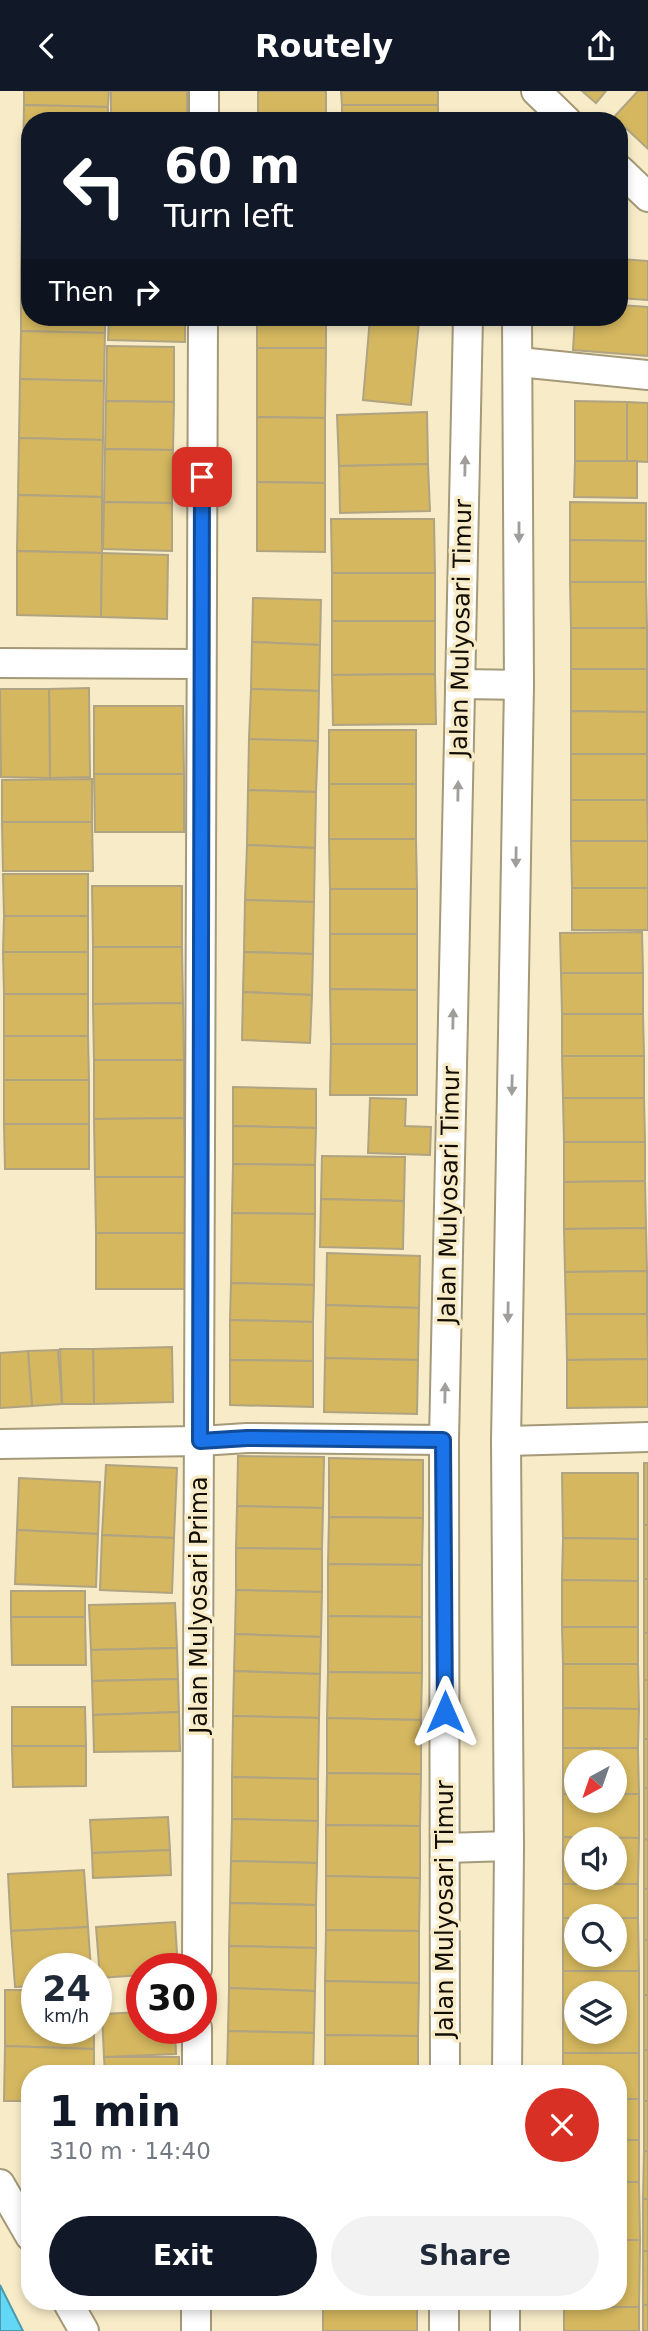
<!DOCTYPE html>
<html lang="en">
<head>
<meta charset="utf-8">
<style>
  :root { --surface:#fff; --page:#f2f2f3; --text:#1f2937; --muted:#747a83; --accent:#111827 }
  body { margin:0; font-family:"DejaVu Sans",sans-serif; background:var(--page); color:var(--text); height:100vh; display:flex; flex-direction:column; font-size:26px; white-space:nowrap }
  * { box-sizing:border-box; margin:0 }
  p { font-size:23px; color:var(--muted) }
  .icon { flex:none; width:38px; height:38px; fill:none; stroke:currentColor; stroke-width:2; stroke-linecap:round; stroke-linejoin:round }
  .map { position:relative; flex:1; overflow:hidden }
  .panel { position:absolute; left:21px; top:1974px; width:606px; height:245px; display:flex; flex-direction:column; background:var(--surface); border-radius:28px; box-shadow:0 4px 10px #0003 }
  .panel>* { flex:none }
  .hud { position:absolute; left:21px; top:21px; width:607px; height:214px; border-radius:28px; box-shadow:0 4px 10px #0003; background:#111827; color:#fff; overflow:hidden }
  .needle { width:46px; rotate:220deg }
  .buttons { position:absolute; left:564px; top:1659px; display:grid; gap:14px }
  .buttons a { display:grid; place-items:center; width:63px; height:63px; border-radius:50%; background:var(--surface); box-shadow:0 4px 10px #0003; font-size:35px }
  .speed { position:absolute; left:21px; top:1862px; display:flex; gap:14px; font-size:35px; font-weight:700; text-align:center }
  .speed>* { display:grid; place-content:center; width:91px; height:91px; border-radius:50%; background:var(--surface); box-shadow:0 4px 10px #0003; line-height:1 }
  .speed small { font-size:18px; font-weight:400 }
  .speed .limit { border:10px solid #d22; background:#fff; color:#111 }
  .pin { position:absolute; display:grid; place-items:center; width:60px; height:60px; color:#fff; margin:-30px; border-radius:14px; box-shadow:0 4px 10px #0006 }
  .me { position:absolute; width:77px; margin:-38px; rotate:0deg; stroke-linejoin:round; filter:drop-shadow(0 0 5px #0008) }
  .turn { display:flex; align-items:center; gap:24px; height:147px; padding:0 28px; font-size:32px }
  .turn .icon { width:91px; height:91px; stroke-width:2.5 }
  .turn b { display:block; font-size:49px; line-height:60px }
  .then { display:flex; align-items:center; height:66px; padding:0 28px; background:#0003; gap:14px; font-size:26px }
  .round { display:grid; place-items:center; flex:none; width:74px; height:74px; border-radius:37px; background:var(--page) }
  .summary { display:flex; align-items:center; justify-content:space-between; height:119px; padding:0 28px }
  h1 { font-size:42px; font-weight:800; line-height:52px; color:var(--accent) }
  .action { display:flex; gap:14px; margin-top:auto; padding:14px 28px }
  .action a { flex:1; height:80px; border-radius:42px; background:var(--accent); color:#fff; font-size:28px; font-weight:800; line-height:80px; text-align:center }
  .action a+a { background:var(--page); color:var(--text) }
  header { display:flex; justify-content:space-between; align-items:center; height:91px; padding:0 28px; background:var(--accent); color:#fff; font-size:32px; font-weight:800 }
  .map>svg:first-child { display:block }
  .water { fill:#63d7f6; stroke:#4a9aad; stroke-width:2 }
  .building { fill:#d4b75f; stroke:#afa382; stroke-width:2; fill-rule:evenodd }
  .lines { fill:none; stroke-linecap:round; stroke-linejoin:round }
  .minor-casing { stroke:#a49978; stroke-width:32 }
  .minor { stroke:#fff; stroke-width:28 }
  .oneway { fill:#a09e9a }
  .route-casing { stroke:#114b97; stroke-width:18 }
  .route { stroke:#1a73e8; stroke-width:12 }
  .labels { text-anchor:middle; stroke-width:7; stroke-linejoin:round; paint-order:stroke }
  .street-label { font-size:24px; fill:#110d03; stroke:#f8ecc8 }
</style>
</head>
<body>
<header><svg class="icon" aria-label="back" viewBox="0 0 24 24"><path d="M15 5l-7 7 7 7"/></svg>Routely<svg class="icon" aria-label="share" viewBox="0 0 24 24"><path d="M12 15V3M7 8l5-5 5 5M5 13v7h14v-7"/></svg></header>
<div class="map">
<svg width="648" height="2240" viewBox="0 0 648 2240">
  <rect width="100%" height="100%" fill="#f8ecc8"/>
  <polygon class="water" points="0,2194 23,2240 0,2240"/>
  <g class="building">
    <polygon points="24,0 109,0 108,16 24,14"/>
    <rect x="111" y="0" width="76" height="30"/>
    <rect x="258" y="0" width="68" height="30"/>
    <polygon points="341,0 438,0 438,14 342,14"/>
    <polygon points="582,0 606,0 596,12"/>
    <polygon points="638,0 648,0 648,58 614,26"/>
    <polygon points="24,14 108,16 108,30 30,30 30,72 23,71"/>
    <rect x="342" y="14" width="96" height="16"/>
    <polygon points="23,71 30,72 30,127 22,126"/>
    <polygon points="22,126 30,127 30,180 21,180"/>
    <polygon points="620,168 648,170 648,209 620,207"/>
    <polygon points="21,180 30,180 30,226 105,226 105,242 21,240"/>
    <polygon points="620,214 648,216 648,265 573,259 575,226 620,226"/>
    <polygon points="109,226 185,226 185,251 108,249"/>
    <rect x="257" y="226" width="69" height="31"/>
    <polygon points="370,227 419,231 411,314 363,309"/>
    <polygon points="21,240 105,242 104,290 20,288"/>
    <polygon points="107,255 174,256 174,311 106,310"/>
    <polygon points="257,257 326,257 325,327 257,326"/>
    <polygon points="20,288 104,290 103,349 19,347"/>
    <polygon points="106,310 174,311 173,359 105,358"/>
    <polygon points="575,310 627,311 627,370 575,370"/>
    <polygon points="627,311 648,312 648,371 627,370"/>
    <polygon points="427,321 428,373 339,375 337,324"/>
    <polygon points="257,326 325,327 325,392 257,391"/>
    <polygon points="19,347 103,349 102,406 18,404"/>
    <polygon points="105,358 173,359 172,412 104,411"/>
    <polygon points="575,370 637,370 637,407 574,406"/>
    <polygon points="428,373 430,420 340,422 339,375"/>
    <polygon points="257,391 325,392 325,461 257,460"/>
    <polygon points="18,404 102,406 102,462 17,460"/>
    <polygon points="104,411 172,412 172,460 103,458"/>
    <polygon points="570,411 646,412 646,450 570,449"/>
    <polygon points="331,428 434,428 435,482 332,482"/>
    <polygon points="570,449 646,450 646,491 570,491"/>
    <polygon points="17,460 102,462 101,526 17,524"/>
    <polygon points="102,462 168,464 167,528 101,526"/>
    <rect x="332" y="482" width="103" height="48"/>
    <polygon points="570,491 646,491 647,537 571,537"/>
    <polygon points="253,507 321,509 320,554 252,551"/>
    <polygon points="332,530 435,530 435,583 332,584"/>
    <rect x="571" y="537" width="76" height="41"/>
    <polygon points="252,551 320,554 319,600 251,598"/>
    <polygon points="571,578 647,578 647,621 571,620"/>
    <polygon points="435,583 436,633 333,634 332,584"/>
    <polygon points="89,597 90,686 50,687 49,598"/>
    <polygon points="0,598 49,598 50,687 1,686"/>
    <polygon points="251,598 319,600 318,650 249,648"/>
    <polygon points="94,615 183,615 184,683 94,683"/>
    <polygon points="571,620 647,621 647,663 571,663"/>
    <rect x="329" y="639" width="87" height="54"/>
    <polygon points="249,648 318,650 316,701 248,699"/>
    <rect x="571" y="663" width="76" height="46"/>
    <polygon points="94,683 184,683 184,741 95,741"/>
    <polygon points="92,688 92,731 2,731 2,689"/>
    <rect x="329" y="693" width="87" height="55"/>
    <polygon points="248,699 316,701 315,757 247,754"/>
    <polygon points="571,709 647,709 648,750 571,750"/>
    <polygon points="2,731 92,731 93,780 3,780"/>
    <polygon points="329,748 416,748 417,798 330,798"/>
    <polygon points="571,750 648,750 648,797 572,797"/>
    <polygon points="247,754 315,757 314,811 245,809"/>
    <polygon points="3,783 88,783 88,825 4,825"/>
    <polygon points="92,795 182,795 182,856 93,856"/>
    <rect x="572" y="797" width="76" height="42"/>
    <rect x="330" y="798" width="87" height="45"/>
    <polygon points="245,809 314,811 313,863 244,861"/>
    <polygon points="4,825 88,825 88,861 3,861"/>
    <polygon points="642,841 643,882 561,882 560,842"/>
    <polygon points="330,843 417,843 417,899 330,898"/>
    <polygon points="93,856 182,856 183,912 93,913"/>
    <polygon points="3,861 88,861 88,903 4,903"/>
    <polygon points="244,861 313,863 312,904 243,901"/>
    <polygon points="561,882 643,882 643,923 562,923"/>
    <polygon points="330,898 417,899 417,953 331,953"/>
    <polygon points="243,901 312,904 310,952 242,949"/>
    <rect x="4" y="903" width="84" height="42"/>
    <polygon points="183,912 184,969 94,969 93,913"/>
    <polygon points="562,923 643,923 644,965 562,965"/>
    <polygon points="4,945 88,945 89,989 4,989"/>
    <polygon points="331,953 417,953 417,1004 330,1004"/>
    <polygon points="562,965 644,965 644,1007 563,1007"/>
    <polygon points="94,969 184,969 184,1027 94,1028"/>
    <rect x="4" y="989" width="85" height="44"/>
    <polygon points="233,996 316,998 316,1037 233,1035"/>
    <polygon points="370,1007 406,1008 405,1035 431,1036 430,1064 368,1062"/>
    <polygon points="563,1007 644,1007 645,1051 564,1051"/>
    <polygon points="184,1027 185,1086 95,1086 94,1028"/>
    <polygon points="4,1033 89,1033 89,1078 5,1078"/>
    <polygon points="233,1035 316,1037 315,1074 233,1073"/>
    <polygon points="564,1051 645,1051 645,1090 564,1091"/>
    <polygon points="322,1065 405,1066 404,1110 321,1108"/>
    <polygon points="233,1073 315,1074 315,1123 232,1122"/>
    <polygon points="95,1086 185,1086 185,1142 96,1142"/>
    <polygon points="645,1090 646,1137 564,1138 564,1091"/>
    <polygon points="321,1108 404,1110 403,1158 320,1156"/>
    <polygon points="232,1122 315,1123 314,1194 231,1192"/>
    <polygon points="646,1137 647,1180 565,1181 564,1138"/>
    <polygon points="96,1142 185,1142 186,1198 96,1198"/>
    <polygon points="327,1162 420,1165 419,1217 326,1214"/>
    <polygon points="647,1180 647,1223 566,1223 565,1181"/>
    <polygon points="231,1192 314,1194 313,1231 230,1229"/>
    <polygon points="326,1214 419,1217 418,1269 325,1267"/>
    <polygon points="566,1223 647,1223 648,1268 567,1269"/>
    <polygon points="230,1229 313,1231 313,1270 230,1269"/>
    <polygon points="172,1256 173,1311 94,1313 93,1258"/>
    <polygon points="60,1258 93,1258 94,1313 62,1313"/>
    <polygon points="58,1259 62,1313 32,1315 28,1260"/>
    <polygon points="28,1260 32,1315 0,1317 0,1262"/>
    <polygon points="325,1267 418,1269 417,1323 324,1321"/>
    <polygon points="648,1268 648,1316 567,1317 567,1269"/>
    <polygon points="230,1269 313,1270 313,1316 230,1314"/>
    <polygon points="238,1365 324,1366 323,1417 237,1415"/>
    <polygon points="329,1367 423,1369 423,1427 329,1426"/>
    <rect x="644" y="1372" width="4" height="62"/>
    <polygon points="106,1374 177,1377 174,1447 102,1444"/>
    <polygon points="562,1382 638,1382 638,1448 563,1447"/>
    <polygon points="19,1387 100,1391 98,1443 17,1439"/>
    <polygon points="237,1415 323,1417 322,1458 236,1457"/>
    <polygon points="329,1426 423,1427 422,1474 328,1473"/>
    <rect x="644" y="1434" width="4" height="54"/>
    <polygon points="17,1439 98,1443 96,1496 15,1493"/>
    <polygon points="102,1444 174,1447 172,1502 100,1499"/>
    <polygon points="563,1447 638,1448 638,1490 562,1489"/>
    <polygon points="236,1457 322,1458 322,1501 236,1499"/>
    <polygon points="328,1473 422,1474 422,1526 328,1525"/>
    <rect x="644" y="1488" width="4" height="54"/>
    <polygon points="562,1489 638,1490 638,1536 562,1536"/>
    <polygon points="236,1499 322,1501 321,1546 235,1543"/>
    <rect x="11" y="1500" width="74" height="26"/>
    <polygon points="175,1512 177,1557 91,1559 89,1514"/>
    <polygon points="328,1525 422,1526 422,1582 328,1581"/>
    <polygon points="11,1526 85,1526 86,1574 12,1574"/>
    <polygon points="562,1536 638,1536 638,1573 563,1573"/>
    <rect x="644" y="1542" width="4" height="47"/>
    <polygon points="235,1543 321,1546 320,1583 234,1580"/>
    <polygon points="177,1557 178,1588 92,1590 91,1559"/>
    <polygon points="563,1573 638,1573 639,1618 563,1617"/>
    <polygon points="234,1580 320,1583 319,1627 233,1625"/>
    <polygon points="328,1581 422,1582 421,1629 327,1627"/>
    <polygon points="178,1588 179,1621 93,1624 92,1590"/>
    <rect x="644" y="1589" width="4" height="59"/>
    <polygon points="12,1616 85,1616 86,1655 12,1655"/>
    <polygon points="563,1617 639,1618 638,1657 563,1657"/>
    <polygon points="179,1621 180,1660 94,1661 93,1624"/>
    <polygon points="233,1625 319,1627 318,1688 232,1686"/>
    <polygon points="327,1627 421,1629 421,1683 327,1682"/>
    <rect x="644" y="1648" width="4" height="49"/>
    <polygon points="12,1655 86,1655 86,1695 13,1696"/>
    <polygon points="563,1657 638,1657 639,1703 614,1703 614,1671 576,1671 576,1703 563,1703"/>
    <polygon points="327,1682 421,1683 420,1735 326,1734"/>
    <polygon points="232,1686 318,1688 318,1730 232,1728"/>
    <polygon points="644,1697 648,1697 648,1749 644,1748"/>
    <polygon points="563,1703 576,1703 576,1710 614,1710 614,1703 639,1703 639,1747 563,1746"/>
    <polygon points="168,1726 170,1759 92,1762 90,1729"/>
    <polygon points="232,1728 318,1730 317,1772 231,1770"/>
    <polygon points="326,1734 420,1735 420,1787 326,1785"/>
    <path d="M 563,1746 L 639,1747 L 638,1793 L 563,1793 ZM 576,1748 L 614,1748 L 614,1787 L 576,1787 Z"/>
    <polygon points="644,1748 648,1749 648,1798 644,1798"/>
    <polygon points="170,1759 171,1784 93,1787 92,1762"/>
    <polygon points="231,1770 317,1772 316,1814 230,1812"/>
    <polygon points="84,1779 88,1836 11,1840 8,1783"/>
    <polygon points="326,1785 420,1787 419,1840 326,1839"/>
    <rect x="563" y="1793" width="75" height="34"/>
    <rect x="644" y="1798" width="4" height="51"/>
    <polygon points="230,1812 316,1814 316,1857 229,1855"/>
    <polygon points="563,1827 576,1827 576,1864 614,1864 614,1827 638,1827 639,1880 563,1880"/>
    <polygon points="175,1831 178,1878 142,1878 142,1884 100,1887 96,1836"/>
    <polygon points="88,1836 91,1878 37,1878 37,1895 15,1896 11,1840"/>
    <polygon points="326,1839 419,1840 419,1892 325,1890"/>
    <rect x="644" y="1849" width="4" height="55"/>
    <polygon points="229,1855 316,1857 315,1900 229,1897"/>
    <path d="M 563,1880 L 639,1880 L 639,1962 L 563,1962 ZM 576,1902 L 614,1902 L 614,1941 L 576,1941 Z"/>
    <polygon points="325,1890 419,1892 418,1945 325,1944"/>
    <polygon points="229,1897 315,1900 314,1942 228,1940"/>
    <polygon points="5,1899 37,1899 37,1937 94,1937 94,1958 5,1955"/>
    <rect x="644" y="1904" width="4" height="55"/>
    <polygon points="142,1921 142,1937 175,1937 176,1963 104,1966 102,1923"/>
    <polygon points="228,1940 314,1942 313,1983 227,1983"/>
    <polygon points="325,1944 418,1945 418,1983 325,1983"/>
    <polygon points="5,1955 94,1958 94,1983 30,1983 30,2010 4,2010"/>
    <rect x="644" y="1959" width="4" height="51"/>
    <polygon points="563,1962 639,1962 639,2008 618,2008 618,1983 563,1983"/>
    <polygon points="104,1966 179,1966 179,1983 105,1983"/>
    <rect x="618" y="2008" width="21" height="41"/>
    <rect x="644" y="2010" width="4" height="50"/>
    <rect x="618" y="2049" width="21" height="42"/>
    <polygon points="644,2060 648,2060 648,2108 643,2108"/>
    <polygon points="618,2091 639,2091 640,2149 618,2149"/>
    <rect x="643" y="2108" width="5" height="52"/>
    <polygon points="618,2149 640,2149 639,2216 564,2216 564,2210 618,2210"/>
    <rect x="643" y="2160" width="5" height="54"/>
    <polygon points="123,2210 151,2210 151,2216 124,2217"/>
    <rect x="323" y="2210" width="94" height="30"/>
    <rect x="643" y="2214" width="5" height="26"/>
    <rect x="564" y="2216" width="75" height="24"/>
  </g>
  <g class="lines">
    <g class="minor-casing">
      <g id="minor">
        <polyline points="536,0 567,30"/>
        <polyline points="204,30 204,0"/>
        <polyline points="620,79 648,106"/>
        <polyline points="519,271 648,284"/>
        <polyline points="0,572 201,573"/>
        <polyline points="460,593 519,594"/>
        <polyline points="506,1350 648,1346"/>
        <polyline points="0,1353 200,1350 247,1347 444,1349"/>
        <polyline points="446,1757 509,1755"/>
        <polyline points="197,1878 203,226"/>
        <polyline points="197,1983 197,1937"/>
        <polyline points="445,1983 444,1349 468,226"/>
        <polyline points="507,1983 509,1755 506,1350 519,594 517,226"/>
        <polyline points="0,2093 30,2145"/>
        <polyline points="67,2210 84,2240"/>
        <polyline points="196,2240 196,2210"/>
        <polyline points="444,2240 444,2210"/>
        <polyline points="505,2240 505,2210"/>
      </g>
    </g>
    <use href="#minor" class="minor"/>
  </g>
  <defs><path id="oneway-solid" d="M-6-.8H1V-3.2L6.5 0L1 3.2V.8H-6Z" transform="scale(1.75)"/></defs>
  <g class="oneway">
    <use href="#oneway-solid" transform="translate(465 375) rotate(-89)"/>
    <use href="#oneway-solid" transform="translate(519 441) rotate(90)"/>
    <use href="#oneway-solid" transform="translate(458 700) rotate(-89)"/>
    <use href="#oneway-solid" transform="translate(516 766) rotate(91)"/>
    <use href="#oneway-solid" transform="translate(453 928) rotate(-89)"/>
    <use href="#oneway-solid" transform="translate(512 994) rotate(91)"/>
    <use href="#oneway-solid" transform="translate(508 1221) rotate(91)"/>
    <use href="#oneway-solid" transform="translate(445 1302) rotate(-89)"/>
  </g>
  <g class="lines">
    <g class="route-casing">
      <polyline id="route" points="202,386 200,1350 247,1347 443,1349 445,1621"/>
    </g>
    <use href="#route" class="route"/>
  </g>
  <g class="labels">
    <g class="street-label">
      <text transform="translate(461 537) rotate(-89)" y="8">Jalan Mulyosari Timur</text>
      <text transform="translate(449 1104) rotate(-89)" y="8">Jalan Mulyosari Timur</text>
      <text transform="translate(199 1514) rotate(-90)" y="8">Jalan Mulyosari Prima</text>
      <text transform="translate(445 1818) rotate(-90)" y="8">Jalan Mulyosari Timur</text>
    </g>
  </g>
</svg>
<div class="buttons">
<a><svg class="needle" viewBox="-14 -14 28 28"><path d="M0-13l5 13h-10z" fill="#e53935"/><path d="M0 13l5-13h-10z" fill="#747a83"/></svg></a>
<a><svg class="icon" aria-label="sound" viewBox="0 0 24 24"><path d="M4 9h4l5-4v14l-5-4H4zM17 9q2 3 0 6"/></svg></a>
<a><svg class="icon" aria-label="search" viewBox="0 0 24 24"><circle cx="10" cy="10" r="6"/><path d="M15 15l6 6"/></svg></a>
<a><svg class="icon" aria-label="layers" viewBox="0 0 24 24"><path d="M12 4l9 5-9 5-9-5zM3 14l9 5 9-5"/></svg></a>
</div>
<div class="speed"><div>24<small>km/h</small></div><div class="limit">30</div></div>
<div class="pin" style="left:202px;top:386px;background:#d93025"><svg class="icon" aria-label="arrive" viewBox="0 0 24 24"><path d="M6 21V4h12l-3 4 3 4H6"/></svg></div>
<svg class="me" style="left:445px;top:1621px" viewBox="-20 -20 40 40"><path d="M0-17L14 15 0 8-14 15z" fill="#1a73e8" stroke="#fff" stroke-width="4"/></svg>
<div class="hud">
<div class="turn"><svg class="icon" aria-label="left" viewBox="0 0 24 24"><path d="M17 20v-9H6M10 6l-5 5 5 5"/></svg><div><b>60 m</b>Turn left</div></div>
<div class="then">Then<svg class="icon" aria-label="right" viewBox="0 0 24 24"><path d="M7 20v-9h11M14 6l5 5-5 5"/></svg></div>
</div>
<section class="panel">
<div class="summary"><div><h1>1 min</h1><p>310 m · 14:40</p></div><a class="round" style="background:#d93025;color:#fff"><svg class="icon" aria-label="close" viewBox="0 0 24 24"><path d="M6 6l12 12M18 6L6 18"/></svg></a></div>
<div class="action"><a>Exit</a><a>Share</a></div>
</section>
</div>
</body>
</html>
